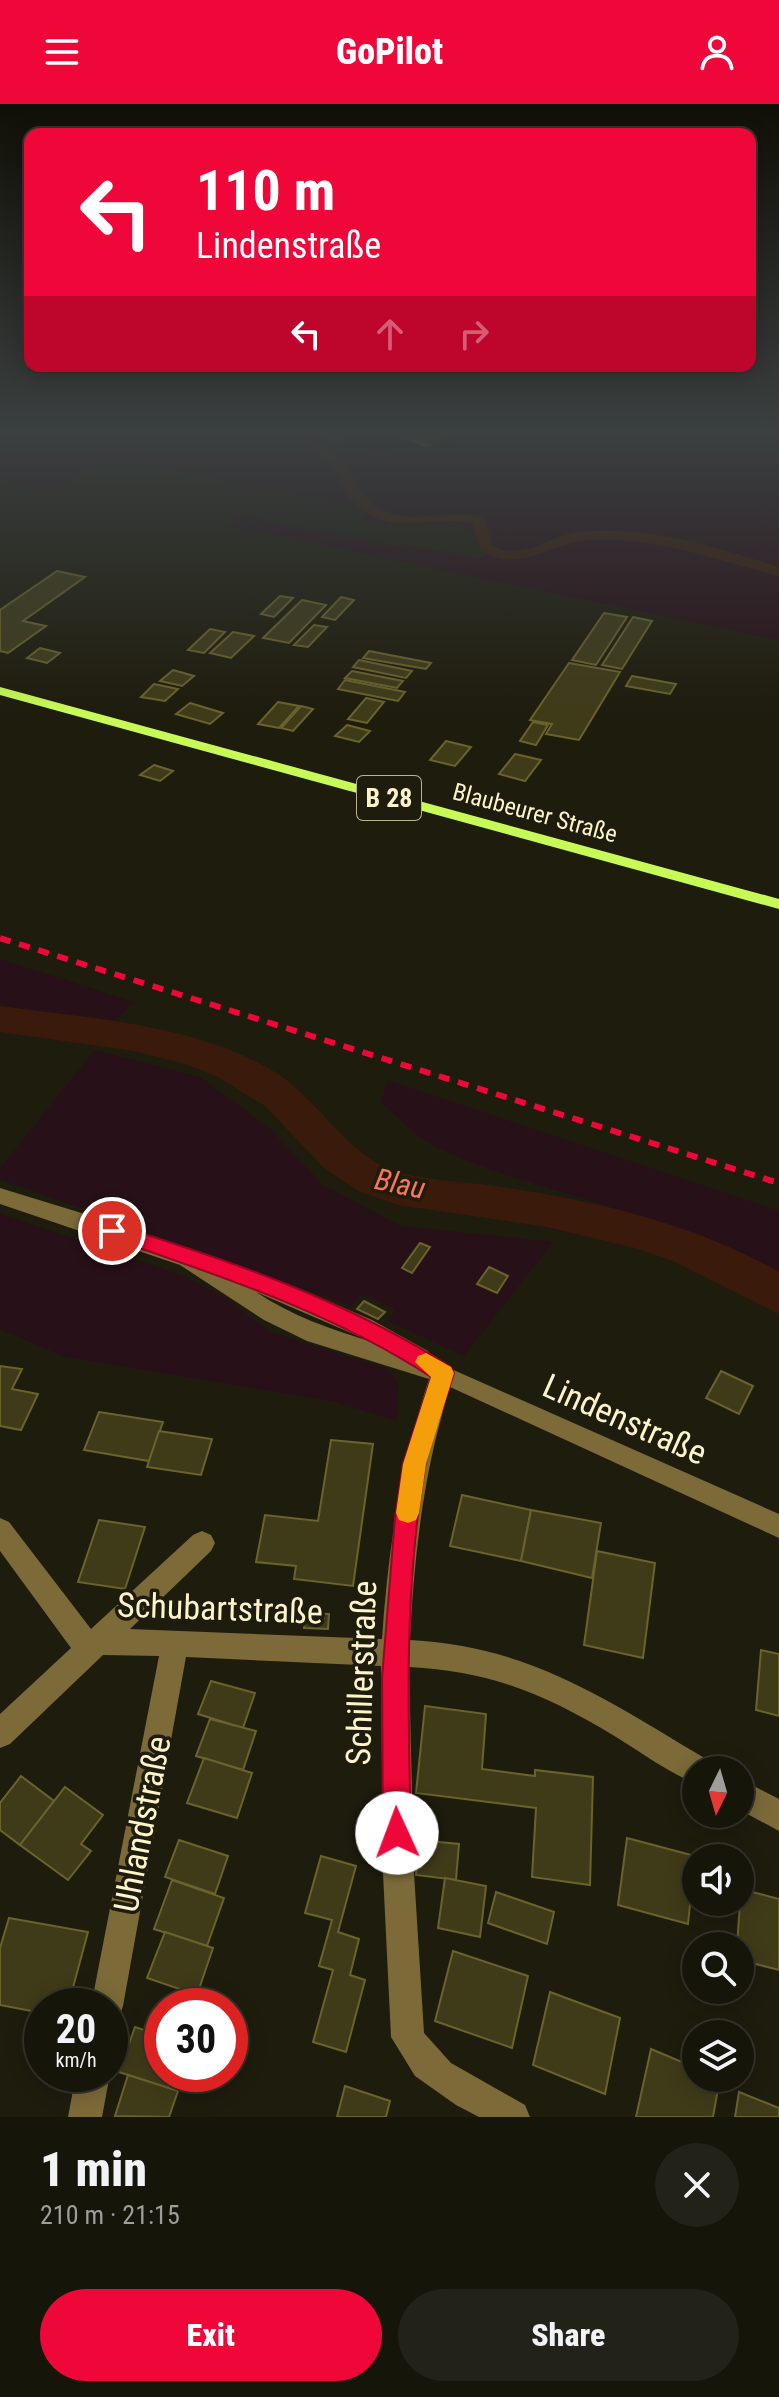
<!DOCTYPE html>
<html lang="en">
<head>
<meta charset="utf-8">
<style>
  :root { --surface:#16150a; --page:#232218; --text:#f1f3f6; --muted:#9e9f9c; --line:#35342b; --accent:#ee0738 }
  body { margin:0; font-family:"Roboto Condensed",sans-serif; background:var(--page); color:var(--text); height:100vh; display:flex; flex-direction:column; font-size:30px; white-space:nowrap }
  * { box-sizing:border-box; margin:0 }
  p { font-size:26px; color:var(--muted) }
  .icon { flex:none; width:44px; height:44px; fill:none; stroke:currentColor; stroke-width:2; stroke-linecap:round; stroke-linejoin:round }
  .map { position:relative; height:2013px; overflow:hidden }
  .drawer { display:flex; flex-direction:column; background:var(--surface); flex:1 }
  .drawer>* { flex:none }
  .guide { position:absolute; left:24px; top:24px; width:732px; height:244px; border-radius:16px; box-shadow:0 4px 20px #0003,0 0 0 2px var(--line); background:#ee0738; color:#fff; overflow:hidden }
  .needle { width:52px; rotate:185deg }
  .buttons { position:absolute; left:682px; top:1652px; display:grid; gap:16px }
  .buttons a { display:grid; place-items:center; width:72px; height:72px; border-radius:50%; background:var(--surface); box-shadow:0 4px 20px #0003,0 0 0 2px var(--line); font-size:40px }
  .speed { position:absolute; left:24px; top:1884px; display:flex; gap:16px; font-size:40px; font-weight:700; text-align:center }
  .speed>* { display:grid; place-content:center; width:104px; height:104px; border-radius:50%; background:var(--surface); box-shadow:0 4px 20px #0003,0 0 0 2px var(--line); line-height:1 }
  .speed small { font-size:20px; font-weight:400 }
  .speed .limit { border:12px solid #d22; background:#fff; color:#111 }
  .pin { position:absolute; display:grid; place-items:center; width:68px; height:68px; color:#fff; margin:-34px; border:4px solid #fff; border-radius:50%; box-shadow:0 2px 8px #0007 }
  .me { position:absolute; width:88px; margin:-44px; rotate:358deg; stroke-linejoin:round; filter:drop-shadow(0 0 6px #0008) }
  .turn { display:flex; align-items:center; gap:28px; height:168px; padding:0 40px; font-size:36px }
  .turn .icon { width:104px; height:104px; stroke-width:2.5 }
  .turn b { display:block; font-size:56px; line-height:68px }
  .lanes { display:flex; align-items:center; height:76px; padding:0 40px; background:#0003; justify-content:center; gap:40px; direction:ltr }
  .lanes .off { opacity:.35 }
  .round { display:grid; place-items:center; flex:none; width:84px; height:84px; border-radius:42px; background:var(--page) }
  .summary { display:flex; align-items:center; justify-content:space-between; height:136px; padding:0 40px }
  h1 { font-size:48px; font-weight:800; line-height:60px }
  .action { display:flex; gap:16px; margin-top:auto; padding:16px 40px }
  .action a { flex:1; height:92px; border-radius:48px; background:var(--accent); color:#fff; font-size:32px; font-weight:800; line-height:92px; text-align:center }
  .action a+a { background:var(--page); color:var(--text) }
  header { display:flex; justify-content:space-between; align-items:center; height:104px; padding:0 40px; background:var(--accent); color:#fff; font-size:36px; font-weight:800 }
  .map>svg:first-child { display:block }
  .green { fill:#281018 }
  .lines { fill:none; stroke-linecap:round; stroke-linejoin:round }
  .canal { fill:#3a1a0a; fill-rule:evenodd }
  .river { fill:#3a1a0a; fill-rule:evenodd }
  .building { fill:#3f3b19; stroke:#6a632c; stroke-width:2 }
  .minor { fill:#7c6a39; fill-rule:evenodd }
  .major { fill:#c7fa56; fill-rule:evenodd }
  .rail { stroke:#ee0738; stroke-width:6; stroke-dasharray:11 9; stroke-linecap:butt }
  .route { fill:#ee0738; stroke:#9b0524; stroke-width:2 }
  .slow { fill:#f59e0b }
  .labels { text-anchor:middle; stroke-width:7; stroke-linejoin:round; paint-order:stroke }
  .far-street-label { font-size:24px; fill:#fef4cb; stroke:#1e1c0d }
  .shield { fill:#1e1c0d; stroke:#bbb392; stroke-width:2 }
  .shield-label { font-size:26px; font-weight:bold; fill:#fef4cb }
  .water-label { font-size:30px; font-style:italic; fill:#fb745c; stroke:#1e1c0d }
  .near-street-label { font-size:34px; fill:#fef4cb; stroke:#1e1c0d }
</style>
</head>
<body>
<header><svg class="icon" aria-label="menu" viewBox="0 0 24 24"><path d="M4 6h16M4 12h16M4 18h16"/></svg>GoPilot<svg class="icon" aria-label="person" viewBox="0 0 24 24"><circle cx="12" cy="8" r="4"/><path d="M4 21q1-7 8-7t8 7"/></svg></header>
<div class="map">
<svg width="779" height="2013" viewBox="0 0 779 2013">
  <rect width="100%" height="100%" fill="#1e1c0d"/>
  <g class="green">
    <polygon points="26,326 313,328 376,353 447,345 494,326 779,326 779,536 230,422 243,412 399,443 402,440 480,455 486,450 472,426 442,420 373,420 363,414 362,405 106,352 56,386 0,374 0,342"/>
    <polygon points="0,855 134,898 108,925 0,903"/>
    <polygon points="95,946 200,973 268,1023 323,1081 401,1122 553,1138 464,1252 388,1217 395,1205 361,1190 351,1202 0,1075 0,1064"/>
    <path d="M 389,977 L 779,1107 L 779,1177 C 678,1107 548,1095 438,1044 C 417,1034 398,1012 380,998 Z"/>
    <polygon points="0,1110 182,1171 222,1192 271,1228 386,1264 398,1278 397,1317 335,1298 65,1253 0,1225"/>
  </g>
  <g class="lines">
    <path class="canal" d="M 119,326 C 162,326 293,321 325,341 C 353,357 354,395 386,408 C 415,419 452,405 483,413 L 493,442 C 523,458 549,431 580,428 C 647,421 716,443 779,463 L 779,472 C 716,456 658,433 592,436 C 549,437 525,471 481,447 L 472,419 C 439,412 405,427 374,413 C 329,393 348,349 285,336 L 156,336 Z"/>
    <path class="river" d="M 0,902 C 91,915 194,919 275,968 C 320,996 348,1055 401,1069 C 434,1077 470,1078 503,1083 C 600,1098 694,1120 779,1168 L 779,1210 L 673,1157 L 635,1144 L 547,1123 L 398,1101 L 358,1087 L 323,1063 L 265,1002 L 216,972 L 185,960 L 134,947 L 0,928 Z"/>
  </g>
  <g class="building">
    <polygon points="425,326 433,326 447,331 434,336 416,330"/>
    <polygon points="57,467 85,473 23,517 46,522 8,549 0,547 0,506"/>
    <polygon points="280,492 293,494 274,513 261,510"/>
    <polygon points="341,493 354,496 335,516 322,513"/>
    <polygon points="302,496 326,501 289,539 263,534"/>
    <polygon points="604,509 627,513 596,561 572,556"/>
    <polygon points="633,513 652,517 622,565 602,561"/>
    <polygon points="314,521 327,523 308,543 294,541"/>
    <polygon points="210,525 225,528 204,549 188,546"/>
    <polygon points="233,528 254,532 231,554 210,549"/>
    <polygon points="40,544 60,549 47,559 27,554"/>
    <polygon points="369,547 431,559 426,565 363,554"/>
    <polygon points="359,556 412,567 406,574 353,563"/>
    <polygon points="569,559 620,568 579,636 546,630 552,620 530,616"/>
    <polygon points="173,566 194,572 182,582 160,577"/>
    <polygon points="352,567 403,577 397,584 345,574"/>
    <polygon points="632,572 676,580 670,590 626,582"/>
    <polygon points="345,576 405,588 398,597 338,585"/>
    <polygon points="154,580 178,585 165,597 141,593"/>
    <polygon points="366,594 384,598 367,619 348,615"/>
    <polygon points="278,598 299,602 279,624 258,620"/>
    <polygon points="190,599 223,609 210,620 176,610"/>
    <polygon points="301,602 313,605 293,627 281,624"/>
    <polygon points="533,618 548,621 536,641 520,637"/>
    <polygon points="347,621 370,627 359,638 335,632"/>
    <polygon points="446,637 471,643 455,662 430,656"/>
    <polygon points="515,650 541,656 525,677 499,670"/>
    <polygon points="154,661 173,667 160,677 140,671"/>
    <polygon points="420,1139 430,1143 412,1169 402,1164"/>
    <polygon points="489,1163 508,1172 497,1189 477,1180"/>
    <polygon points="364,1197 385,1208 378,1215 357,1205"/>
    <polygon points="0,1262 22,1265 12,1285 38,1290 21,1326 0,1322"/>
    <polygon points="721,1267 753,1282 739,1310 706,1294"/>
    <polygon points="99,1308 163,1318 149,1357 84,1346"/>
    <polygon points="159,1327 212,1335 201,1371 147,1363"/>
    <polygon points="331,1336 373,1340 353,1482 294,1475 296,1462 256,1458 265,1411 318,1417"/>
    <polygon points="462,1391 531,1406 521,1457 450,1442"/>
    <polygon points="531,1406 601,1419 592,1474 521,1457"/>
    <polygon points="99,1416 145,1423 125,1485 78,1478"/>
    <polygon points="597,1447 655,1459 643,1554 584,1541"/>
    <polygon points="306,1509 329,1510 328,1525 304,1524"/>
    <polygon points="761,1546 779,1550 779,1612 756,1606"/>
    <polygon points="211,1577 255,1589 243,1624 198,1610"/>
    <polygon points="425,1602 486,1610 482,1665 535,1672 535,1666 593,1673 590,1781 532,1773 536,1704 416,1689"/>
    <polygon points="210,1615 256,1627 243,1666 196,1652"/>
    <polygon points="204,1654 252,1669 237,1714 187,1699"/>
    <polygon points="21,1672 54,1697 20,1741 0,1726 0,1699"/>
    <polygon points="65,1683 103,1711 81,1740 91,1747 68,1776 20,1741"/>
    <polygon points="627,1734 695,1752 688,1820 618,1801"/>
    <polygon points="179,1736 228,1752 215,1790 165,1773"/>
    <polygon points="419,1736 459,1740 456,1776 416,1771"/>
    <polygon points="321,1752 356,1762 338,1828 359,1835 350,1871 365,1876 346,1948 313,1938 333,1866 319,1862 332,1816 305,1809"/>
    <polygon points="445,1774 486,1782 480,1833 438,1824"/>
    <polygon points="172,1776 224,1794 207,1842 154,1825"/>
    <polygon points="741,1785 779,1795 779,1866 740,1856 740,1842 737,1842"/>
    <polygon points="496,1788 554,1808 547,1840 488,1819"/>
    <polygon points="9,1814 88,1828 68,1902 42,1902 42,1909 0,1901 0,1844"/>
    <polygon points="165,1828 213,1844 197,1891 147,1874"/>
    <polygon points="453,1847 528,1872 512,1944 435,1917"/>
    <polygon points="550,1888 620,1914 605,1990 533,1961"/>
    <polygon points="135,1923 162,1932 162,1970 173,1970 168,1984 119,1968"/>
    <polygon points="651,1945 696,1964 696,1974 720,1974 713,2013 636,2013"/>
    <polygon points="128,1971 178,1987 169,2013 115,2012"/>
    <polygon points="345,1982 390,1997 386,2013 337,2013"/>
    <polygon points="739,1988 779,2004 779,2013 735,2013"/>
  </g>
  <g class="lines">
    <g class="minor">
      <polygon points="312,326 327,326 345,334 340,337"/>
      <polygon points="384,326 399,326 433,341 424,343"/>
      <path d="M 0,1084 L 101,1115 L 314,1191 L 372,1216 L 428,1247 L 431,1256 L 779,1410 L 779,1434 L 450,1283 C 424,1366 414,1450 410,1536 C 531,1542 608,1597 708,1656 L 713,1666 L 696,1666 L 696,1680 C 668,1668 642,1649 616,1633 C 547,1591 491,1567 409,1563 L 414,1769 L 424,1929 L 451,1959 L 525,2001 L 530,2013 L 479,2013 L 456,2001 L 415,1972 L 391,1933 L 383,1769 L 381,1562 L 186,1553 L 123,1902 L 119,1914 L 110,1917 L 110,1902 L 91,1902 L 159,1552 L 103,1551 L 10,1640 L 0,1644 L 0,1610 L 71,1544 L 0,1447 L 0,1414 L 9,1418 L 91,1525 L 193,1431 L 202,1427 L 211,1431 L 215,1439 L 211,1447 L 130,1525 L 382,1535 C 388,1445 401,1360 429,1275 L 307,1237 L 264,1216 L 180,1161 L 0,1100 ZM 256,1188 L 372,1238 C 330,1225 292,1212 256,1188 Z"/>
      <polygon points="740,1675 779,1695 779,1727 740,1706"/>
      <polygon points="76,1970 110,1970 102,2013 68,2013"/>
    </g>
    <polygon class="major" points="0,583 779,795 779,805 0,591"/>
    <polyline class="rail" points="0,834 779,1079"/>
  </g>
  <linearGradient id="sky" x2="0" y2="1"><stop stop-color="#100f07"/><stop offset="0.54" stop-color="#3b4040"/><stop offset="1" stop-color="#3b4040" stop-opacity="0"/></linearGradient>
  <rect width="779" height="608" fill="url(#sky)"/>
  <path class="route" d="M 112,1120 C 229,1156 348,1197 451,1263 L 454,1269 C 445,1300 431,1332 425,1363 C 404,1483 408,1608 411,1729 L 407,1739 L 397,1743 L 387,1739 L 383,1729 L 382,1574 L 395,1414 L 403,1360 L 431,1273 C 332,1208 217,1171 105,1132 L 103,1127 Z"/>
  <polygon class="slow" points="426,1249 451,1263 454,1269 426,1360 419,1409 416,1416 408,1419 399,1416 396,1409 403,1360 431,1273 415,1258 418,1252"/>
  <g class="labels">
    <g class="far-street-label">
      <text transform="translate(535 709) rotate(15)" y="8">Blaubeurer Straße</text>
    </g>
    <rect class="shield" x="357" y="672" width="64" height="44" rx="6"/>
    <g class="shield-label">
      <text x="389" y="703">B 28</text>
    </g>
    <g class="water-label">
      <text transform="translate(400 1080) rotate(12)" y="10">Blau</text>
    </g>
    <g class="near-street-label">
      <text transform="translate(625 1315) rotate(24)" y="12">Lindenstraße</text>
      <text transform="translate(220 1504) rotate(2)" y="12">Schubartstraße</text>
      <text transform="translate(361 1569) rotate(-88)" y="12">Schillerstraße</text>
      <text transform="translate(142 1720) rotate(-79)" y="12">Uhlandstraße</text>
    </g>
  </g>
</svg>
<div class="buttons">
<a><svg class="needle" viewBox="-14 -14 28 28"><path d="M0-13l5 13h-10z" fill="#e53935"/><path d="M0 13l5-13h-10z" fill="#9e9f9c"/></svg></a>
<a><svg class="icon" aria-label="sound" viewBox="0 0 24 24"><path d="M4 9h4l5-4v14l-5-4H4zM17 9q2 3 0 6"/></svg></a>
<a><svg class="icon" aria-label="search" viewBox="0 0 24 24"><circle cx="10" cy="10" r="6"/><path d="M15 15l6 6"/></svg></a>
<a><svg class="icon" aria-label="layers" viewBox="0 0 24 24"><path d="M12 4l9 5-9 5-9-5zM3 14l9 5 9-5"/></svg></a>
</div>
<div class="speed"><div>20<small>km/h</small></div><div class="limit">30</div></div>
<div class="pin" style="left:112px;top:1127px;background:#d93025"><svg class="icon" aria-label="arrive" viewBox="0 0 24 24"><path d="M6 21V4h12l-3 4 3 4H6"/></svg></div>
<svg class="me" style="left:397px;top:1729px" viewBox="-20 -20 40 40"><circle r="19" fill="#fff"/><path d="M0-13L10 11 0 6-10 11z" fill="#ee0738"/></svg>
<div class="guide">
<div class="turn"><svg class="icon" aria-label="left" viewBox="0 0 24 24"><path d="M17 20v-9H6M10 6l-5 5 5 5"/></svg><div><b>110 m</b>Lindenstraße</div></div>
<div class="lanes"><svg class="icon" aria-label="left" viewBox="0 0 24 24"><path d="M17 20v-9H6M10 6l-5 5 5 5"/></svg><svg class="icon off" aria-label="ahead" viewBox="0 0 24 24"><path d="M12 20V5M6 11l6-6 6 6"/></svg><svg class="icon off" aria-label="right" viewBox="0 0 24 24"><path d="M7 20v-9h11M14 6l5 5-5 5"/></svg></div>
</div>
</div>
<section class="drawer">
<div class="summary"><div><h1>1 min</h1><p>210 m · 21:15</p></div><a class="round"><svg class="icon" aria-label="close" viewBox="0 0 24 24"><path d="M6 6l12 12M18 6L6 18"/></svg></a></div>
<div class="action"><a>Exit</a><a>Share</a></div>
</section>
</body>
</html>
